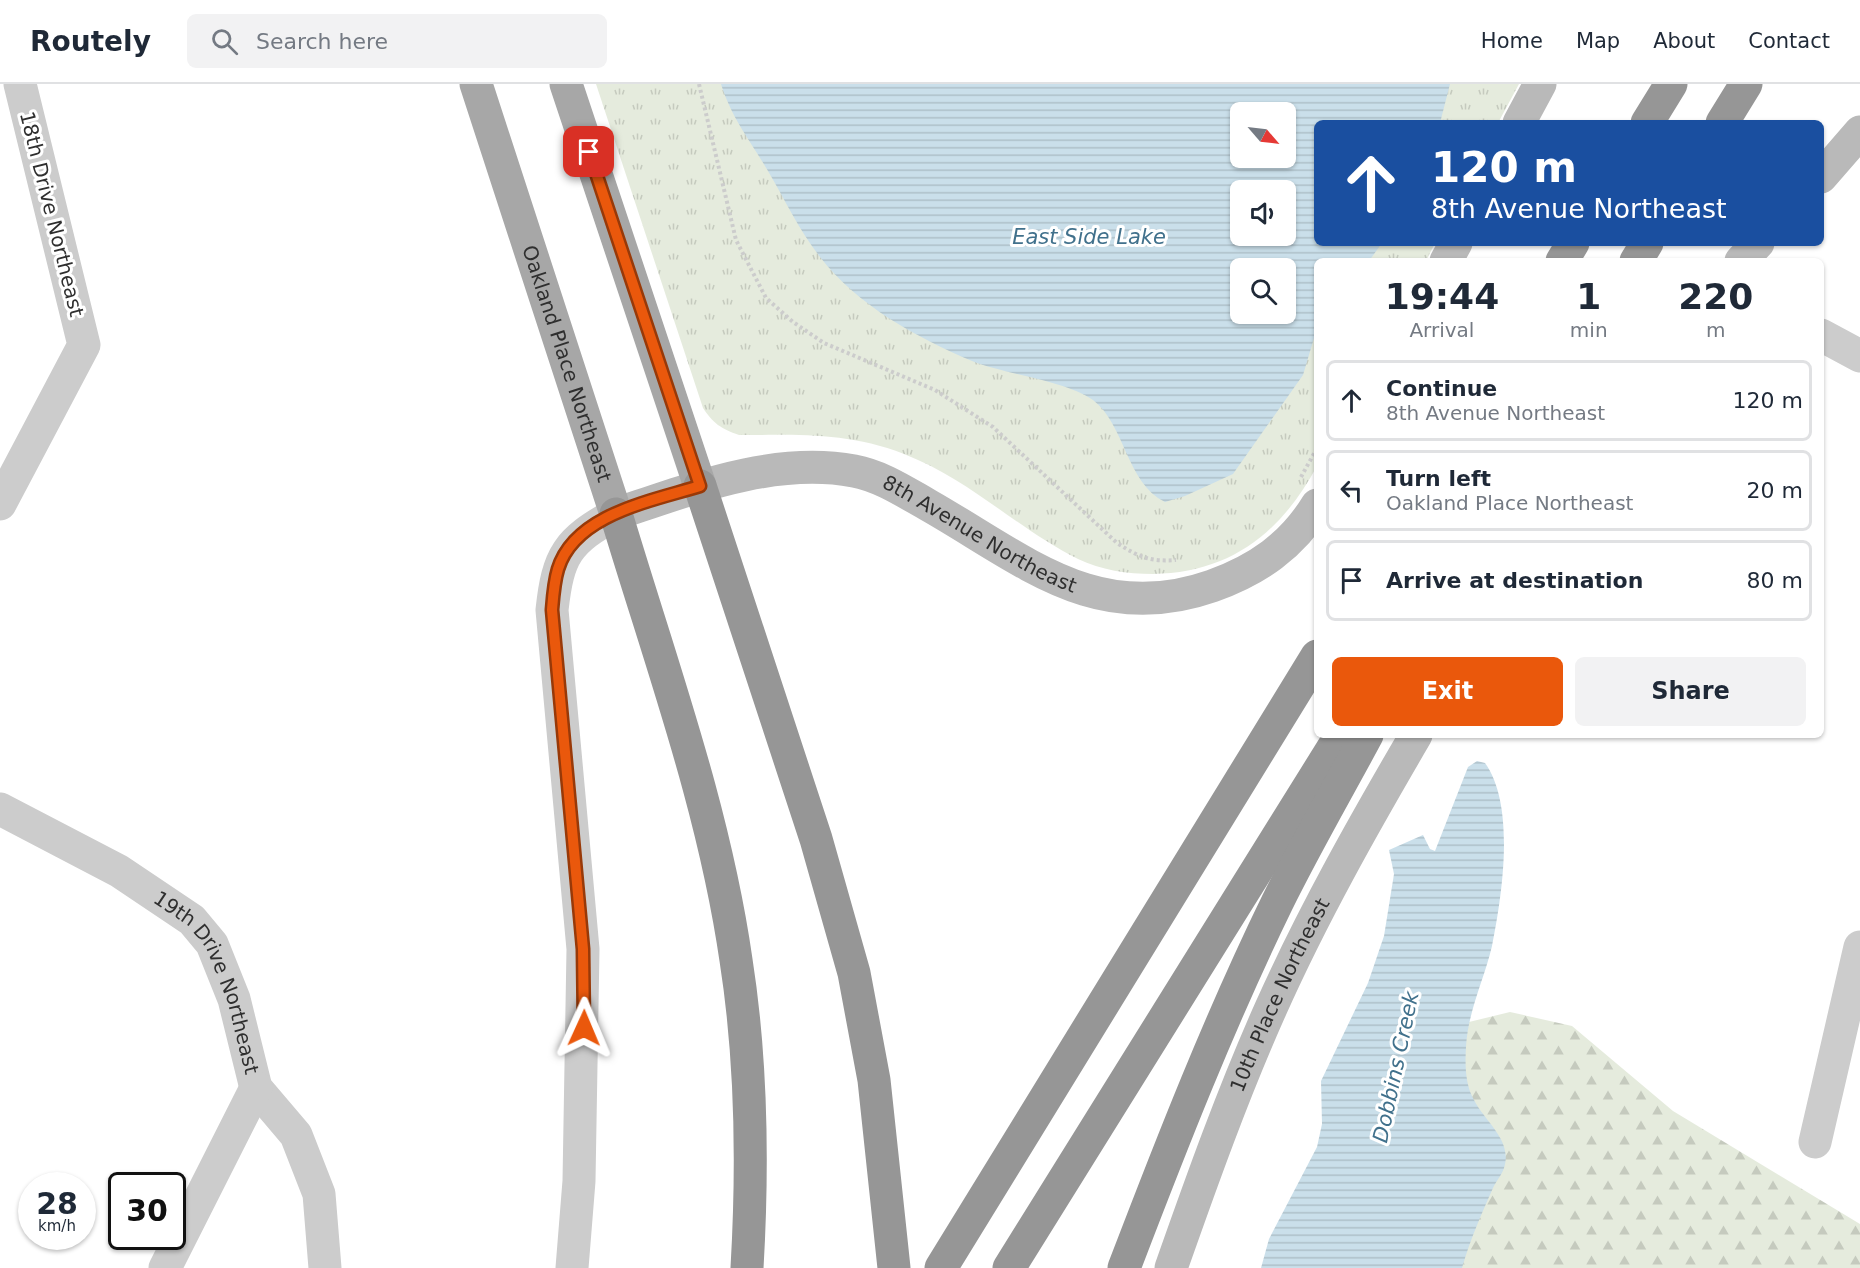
<!DOCTYPE html>
<html lang="en">
<head>
<meta charset="utf-8">
<style>
  :root { --surface:#fff; --page:#f2f2f3; --text:#1f2937; --muted:#747a83; --line:#e0e1e3; --accent:#ea580c }
  body { margin:0; font-family:"DejaVu Sans",sans-serif; background:var(--page); color:var(--text); height:100vh; display:flex; flex-direction:column; font-size:22px; white-space:nowrap }
  * { box-sizing:border-box; margin:0 }
  p { font-size:20px; color:var(--muted) }
  .icon { flex:none; width:33px; height:33px; fill:none; stroke:currentColor; stroke-width:2; stroke-linecap:round; stroke-linejoin:round }
  .map { position:relative; flex:1; overflow:hidden }
  .panel { position:absolute; left:1314px; top:174px; width:510px; height:480px; display:flex; flex-direction:column; background:var(--surface); border-radius:9px; box-shadow:0 2px 4px #0004 }
  .panel>* { flex:none }
  .hud { position:absolute; left:1314px; top:36px; width:510px; height:126px; border-radius:9px; box-shadow:0 2px 4px #0004; background:#1a4fa0; color:#fff; overflow:hidden }
  .needle { width:39px; rotate:118deg }
  .buttons { position:absolute; left:1230px; top:18px; display:grid; gap:12px }
  .buttons a { display:grid; place-items:center; width:66px; height:66px; border-radius:9px; background:var(--surface); box-shadow:0 2px 4px #0004; font-size:30px }
  .speed { position:absolute; left:18px; top:1088px; display:flex; gap:12px; font-size:30px; font-weight:700; text-align:center }
  .speed>* { display:grid; place-content:center; width:78px; height:78px; border-radius:50%; background:var(--surface); box-shadow:0 2px 4px #0004; line-height:1 }
  .speed small { font-size:15px; font-weight:400 }
  .speed .limit { border:3px solid #111; border-radius:9px; background:#fff; color:#111 }
  .pin { position:absolute; display:grid; place-items:center; width:51px; height:51px; color:#fff; margin:-26px; border-radius:12px; box-shadow:0 3px 9px #0006 }
  .me { position:absolute; width:66px; margin:-33px; rotate:1deg; stroke-linejoin:round; filter:drop-shadow(0 0 4px #0008) }
  .turn { display:flex; align-items:center; gap:21px; height:126px; padding:0 18px; font-size:27px }
  .turn .icon { width:78px; height:78px; stroke-width:2.5 }
  .turn b { display:block; font-size:42px; line-height:51px }
  .eta { display:flex; justify-content:space-evenly; align-items:center; height:102px; text-align:center }
  .eta b { font-size:36px; font-weight:700; line-height:42px }
  .primary-button { display:flex; gap:12px; margin-top:auto; padding:12px 18px }
  .primary-button a { flex:1; height:69px; border-radius:9px; background:var(--accent); color:#fff; font-size:24px; font-weight:700; line-height:69px; text-align:center }
  .primary-button a+a { background:var(--page); color:var(--text) }
  ul { padding:0; list-style:none }
  li { display:flex; align-items:center; gap:18px; height:81px; margin:0 12px 9px; padding:0 6px; border:3px solid var(--line); border-radius:9px }
  li div { flex:1 }
  li b { display:block; font-size:22px }
  li em { font-style:normal }
  header { display:flex; align-items:center; gap:36px; box-sizing:border-box; height:84px; padding:0 30px; background:var(--surface); border-bottom:2px solid var(--line) }
  header strong { font-size:28px }
  nav { display:flex; gap:33px; margin-inline-start:auto; font-size:21px }
  .search { width:420px; height:54px; background:var(--page); display:flex; align-items:center; gap:15px; box-sizing:border-box; padding:0 21px; border-radius:9px; color:var(--muted); font-size:22px }
  .map>svg:first-child { display:block }
  .forest { fill:url(#forest-firs) }
  .park { fill:url(#park-tufts); fill-rule:evenodd }
  .water { fill:url(#water-rules); fill-rule:evenodd }
  .lines { fill:none; stroke-linecap:round; stroke-linejoin:round }
  .path { stroke:#ccc; stroke-width:4; stroke-dasharray:3 3; stroke-linecap:butt }
  .street { stroke:#ccc; stroke-width:33 }
  .secondary { stroke:#b9b9b9; stroke-width:33 }
  .primary { stroke:#a7a7a7; stroke-width:33 }
  .highway { stroke:#969696; stroke-width:33 }
  .route-casing { stroke:#983908; stroke-width:15 }
  .route { stroke:#ea580c; stroke-width:10 }
  .labels { text-anchor:middle; stroke-width:6; stroke-linejoin:round; paint-order:stroke }
  .street-label { font-size:20px; fill:#2f2f2f; stroke:#fff }
  .water-label { font-size:21px; font-style:italic; fill:#41718c; stroke:#fff }
</style>
</head>
<body>
<header>
<strong>Routely</strong>
<div class="search"><svg class="icon" aria-label="search" viewBox="0 0 24 24"><circle cx="10" cy="10" r="6"/><path d="M15 15l6 6"/></svg>Search here</div>
<nav><a>Home</a><a>Map</a><a>About</a><a>Contact</a></nav>
</header>
<div class="map">
<svg width="1860" height="1184" viewBox="0 0 1860 1184">
  <defs>
    <pattern id="forest-firs" width="22" height="20" patternUnits="userSpaceOnUse" patternTransform="scale(1.5)"><rect width="22" height="20" fill="#e5ebdd"/><path d="M5 1l3.5 6h-7zM16 11l3.5 6h-7z" fill="#c5cabe"/></pattern>
    <pattern id="park-tufts" width="24" height="20" patternUnits="userSpaceOnUse" patternTransform="scale(1.5)"><rect width="24" height="20" fill="#e5ebdd"/><path d="M3 7l-1-3M5 7V3M7 7l1-3M15 17l-1-3M17 17v-4M19 17l1-3" fill="none" stroke="#c5cabe"/></pattern>
    <pattern id="water-rules" width="6" height="5" patternUnits="userSpaceOnUse" patternTransform="scale(1.5)"><rect width="6" height="5" fill="#cadfea"/><path d="M0 2.5h6" fill="none" stroke="#aec0c9"/></pattern>
  </defs>
  <rect width="100%" height="100%" fill="#fff"/>
  <polygon class="forest" points="1510,928 1572,942 1673,1027 1860,1140 1860,1184 1424,1184 1469,938"/>
  <path class="park" d="M 596,0 L 1519,0 L 1498,39 L 1317,39 L 1317,159 L 1435,159 L 1426,177 L 1317,177 L 1317,382 C 1281,449 1230,489 1153,490 C 1127,490 1101,486 1078,475 C 1016,444 971,396 904,370 C 847,348 797,351 739,351 C 721,345 713,339 703,324 ZM 1240,28 L 1286,28 L 1286,74 L 1240,74 ZM 1240,106 L 1286,106 L 1286,152 L 1240,152 ZM 1240,184 L 1286,184 L 1286,230 L 1240,230 Z"/>
  <g class="water">
    <path d="M 721,0 L 1450,0 L 1440,39 L 1317,39 L 1317,159 L 1382,159 L 1369,177 L 1317,177 L 1317,244 L 1303,291 L 1233,390 L 1185,412 L 1165,418 C 1126,399 1125,340 1093,316 C 1065,296 1007,291 972,277 C 916,253 858,222 820,173 C 799,146 785,116 768,87 C 750,56 732,35 721,0 ZM 1240,28 L 1286,28 L 1286,74 L 1240,74 ZM 1240,106 L 1286,106 L 1286,152 L 1240,152 ZM 1240,184 L 1286,184 L 1286,230 L 1240,230 Z"/>
    <path d="M 1477,677 L 1485,679 C 1516,722 1502,812 1492,862 C 1484,896 1468,927 1466,963 C 1465,980 1465,1001 1474,1016 C 1485,1038 1513,1056 1504,1084 C 1502,1091 1496,1097 1493,1104 C 1481,1131 1470,1156 1462,1184 L 1261,1184 L 1269,1155 L 1317,1063 L 1322,1040 L 1321,997 L 1368,899 L 1384,852 L 1394,790 L 1389,766 L 1423,751 L 1430,765 L 1435,767 L 1468,683 Z"/>
  </g>
  <g class="lines">
    <g class="path">
      <path d="M 699,0 L 736,156 L 766,214 L 793,238 L 824,259 L 935,306 L 993,343 L 1117,459 C 1139,473 1150,478 1176,476"/>
      <polyline points="1301,393 1317,364"/>
    </g>
    <g class="street">
      <polyline points="1821,251 1860,272"/>
      <polyline points="0,420 84,261 20,0"/>
      <path id="s1" d="M 0,725 L 119,787 L 192,836 L 212,860 L 234,915 L 256,1004 L 296,1051 L 319,1110 L 325,1184"/>
      <polyline points="1815,1058 1860,863"/>
      <polyline points="165,1184 256,1004"/>
      <path d="M 572,1184 L 579,1097 L 583,865 L 552,526 C 558,471 567,457 616,430"/>
    </g>
    <g class="secondary">
      <polyline points="1519,39 1540,0"/>
      <polyline points="1821,93 1860,48"/>
      <polyline points="1446,177 1456,159"/>
      <polyline points="1741,177 1758,159"/>
      <path id="s2" d="M 616,430 C 691,405 774,372 854,387 C 881,392 905,408 928,421 C 1023,475 1096,543 1212,502 C 1257,486 1292,462 1317,421"/>
      <path id="s3" d="M 1171,1184 C 1202,1096 1233,1009 1271,924 C 1313,830 1364,740 1416,651"/>
    </g>
    <g class="primary">
      <path id="s4" d="M 476,0 L 616,430"/>
      <polyline points="566,0 700,402"/>
    </g>
    <g class="highway">
      <polyline points="1647,39 1671,0"/>
      <polyline points="1722,39 1746,0"/>
      <polyline points="1562,177 1573,159"/>
      <polyline points="1636,177 1647,159"/>
      <polyline points="700,402 816,755 854,889 874,996 894,1184"/>
      <path d="M 616,430 C 660,577 714,723 736,876 C 752,978 753,1081 747,1184"/>
      <polyline points="941,1184 1317,572"/>
      <polyline points="1009,1184 1341,651"/>
      <path d="M 1124,1184 C 1171,1061 1219,938 1277,819 C 1305,762 1337,707 1367,651"/>
    </g>
  </g>
  <g class="lines">
    <g class="route-casing">
      <path id="route" d="M 584,944 L 583,865 L 552,526 C 553,513 554,498 558,485 C 575,430 652,417 700,402 L 589,68"/>
    </g>
    <use href="#route" class="route"/>
  </g>
  <g class="labels">
    <g class="street-label">
      <text transform="translate(52 130) rotate(76)" y="7">18th Drive Northeast</text>
      <text dy="7" stroke="none"><textPath href="#s4" startOffset="294">Oakland Place Northeast</textPath></text>
      <text dy="7" stroke="none"><textPath href="#s2" startOffset="386">8th Avenue Northeast</textPath></text>
      <text dy="7" stroke="none"><textPath href="#s1" startOffset="284">19th Drive Northeast</textPath></text>
      <text dy="7" stroke="none"><textPath href="#s3" startOffset="294">10th Place Northeast</textPath></text>
    </g>
    <g class="water-label">
      <text x="1089" y="160">East Side Lake</text>
      <text transform="translate(1396 983) rotate(-78)" y="7">Dobbins Creek</text>
    </g>
  </g>
</svg>
<div class="buttons">
<a><svg class="needle" viewBox="-14 -14 28 28"><path d="M0-13l5 13h-10z" fill="#e53935"/><path d="M0 13l5-13h-10z" fill="#747a83"/></svg></a>
<a><svg class="icon" aria-label="sound" viewBox="0 0 24 24"><path d="M4 9h4l5-4v14l-5-4H4zM17 9q2 3 0 6"/></svg></a>
<a><svg class="icon" aria-label="search" viewBox="0 0 24 24"><circle cx="10" cy="10" r="6"/><path d="M15 15l6 6"/></svg></a>
</div>
<div class="speed"><div>28<small>km/h</small></div><div class="limit">30</div></div>
<div class="pin" style="left:589px;top:68px;background:#d93025"><svg class="icon" aria-label="arrive" viewBox="0 0 24 24"><path d="M6 21V4h12l-3 4 3 4H6"/></svg></div>
<svg class="me" style="left:584px;top:944px" viewBox="-20 -20 40 40"><path d="M0-17L14 15 0 8-14 15z" fill="#ea580c" stroke="#fff" stroke-width="4"/></svg>
<div class="hud">
<div class="turn"><svg class="icon" aria-label="ahead" viewBox="0 0 24 24"><path d="M12 20V5M6 11l6-6 6 6"/></svg><div><b>120 m</b>8th Avenue Northeast</div></div>
</div>
<section class="panel">
<div class="eta">
<div><b>19:44</b><p>Arrival</p></div>
<div><b>1</b><p>min</p></div>
<div><b>220</b><p>m</p></div>
</div>
<ul>
<li><svg class="icon" aria-label="ahead" viewBox="0 0 24 24"><path d="M12 20V5M6 11l6-6 6 6"/></svg><div><b>Continue</b><p>8th Avenue Northeast</p></div><em>120 m</em></li>
<li><svg class="icon" aria-label="left" viewBox="0 0 24 24"><path d="M17 20v-9H6M10 6l-5 5 5 5"/></svg><div><b>Turn left</b><p>Oakland Place Northeast</p></div><em>20 m</em></li>
<li><svg class="icon" aria-label="arrive" viewBox="0 0 24 24"><path d="M6 21V4h12l-3 4 3 4H6"/></svg><div><b>Arrive at destination</b></div><em>80 m</em></li>
</ul>
<div class="primary-button"><a>Exit</a><a>Share</a></div>
</section>
</div>
</body>
</html>
